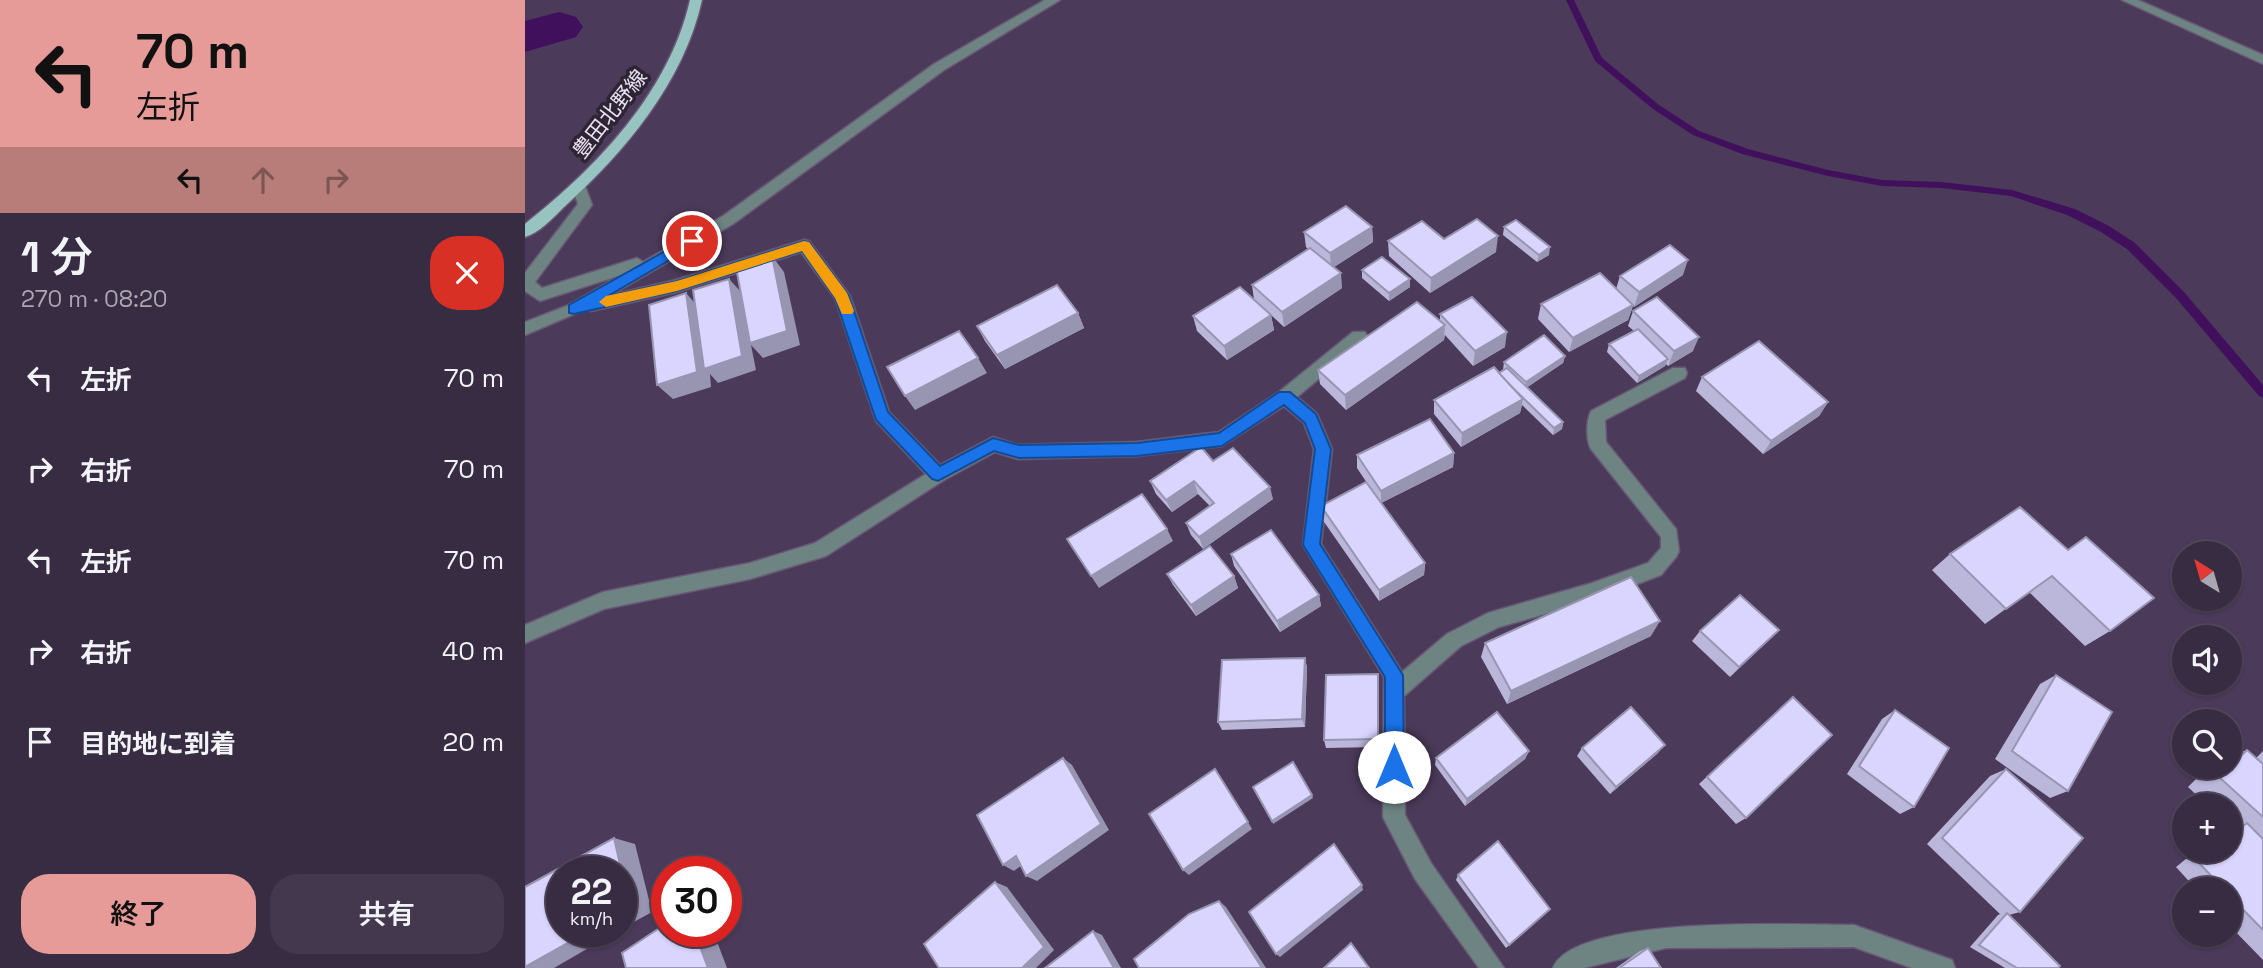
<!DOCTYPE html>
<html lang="ja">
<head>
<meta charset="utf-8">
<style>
  :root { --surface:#382c43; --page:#43384e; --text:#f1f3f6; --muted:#aba7b2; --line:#52485c; --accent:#e69b98 }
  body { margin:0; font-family:"Space Grotesk","Noto Sans JP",sans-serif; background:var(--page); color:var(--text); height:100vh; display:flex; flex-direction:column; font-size:26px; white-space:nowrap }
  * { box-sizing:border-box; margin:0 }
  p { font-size:23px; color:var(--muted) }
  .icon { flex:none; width:38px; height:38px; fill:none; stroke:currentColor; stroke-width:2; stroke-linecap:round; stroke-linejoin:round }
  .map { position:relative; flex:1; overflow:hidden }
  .side { display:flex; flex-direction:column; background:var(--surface); width:525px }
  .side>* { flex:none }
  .banner { background:#e69b98; color:#111; overflow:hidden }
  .needle { width:46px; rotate:323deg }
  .buttons { position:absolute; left:1647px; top:541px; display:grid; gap:14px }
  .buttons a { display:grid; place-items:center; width:70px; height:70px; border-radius:50%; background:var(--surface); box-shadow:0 2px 5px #0004,0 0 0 2px var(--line); font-size:35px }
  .speed { position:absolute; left:21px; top:856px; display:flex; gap:14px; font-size:35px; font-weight:700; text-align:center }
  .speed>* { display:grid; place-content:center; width:91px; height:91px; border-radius:50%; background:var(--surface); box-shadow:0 2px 5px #0004,0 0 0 2px var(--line); line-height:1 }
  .speed small { font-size:18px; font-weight:400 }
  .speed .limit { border:10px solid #d22; background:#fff; color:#111 }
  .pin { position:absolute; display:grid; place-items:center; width:60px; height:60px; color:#fff; margin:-30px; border:4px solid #fff; border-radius:50%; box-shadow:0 2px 7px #0007 }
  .me { position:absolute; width:77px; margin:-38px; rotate:0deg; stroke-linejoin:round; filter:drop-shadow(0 0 5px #0008) }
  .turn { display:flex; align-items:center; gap:24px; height:147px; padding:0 21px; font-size:32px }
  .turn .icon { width:91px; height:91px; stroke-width:2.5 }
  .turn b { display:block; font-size:49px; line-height:60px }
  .lanes { display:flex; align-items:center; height:66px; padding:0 21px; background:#0003; justify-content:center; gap:35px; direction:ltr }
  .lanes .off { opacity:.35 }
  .round { display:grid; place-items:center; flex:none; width:74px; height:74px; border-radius:28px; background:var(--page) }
  .summary { display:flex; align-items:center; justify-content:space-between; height:119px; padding:0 21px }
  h1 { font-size:42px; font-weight:600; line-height:52px }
  .cta { display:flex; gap:14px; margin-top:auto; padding:14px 21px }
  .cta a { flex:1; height:80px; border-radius:28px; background:var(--accent); color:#111; font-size:28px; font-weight:600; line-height:80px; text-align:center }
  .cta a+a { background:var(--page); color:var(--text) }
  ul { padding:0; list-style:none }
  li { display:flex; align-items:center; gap:21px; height:91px; padding:0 21px }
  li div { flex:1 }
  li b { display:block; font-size:26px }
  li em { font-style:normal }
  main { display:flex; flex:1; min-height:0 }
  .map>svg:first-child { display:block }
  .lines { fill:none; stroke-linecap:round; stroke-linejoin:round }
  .stream { fill:#41105d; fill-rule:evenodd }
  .river { fill:#41105d; fill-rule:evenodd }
  .minor-casing { stroke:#685875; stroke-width:3 }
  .major-casing { stroke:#685875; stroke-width:3 }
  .minor { fill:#6e8482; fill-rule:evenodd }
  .major { fill:#97c4c0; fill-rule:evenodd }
  .wall { fill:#bbb7da }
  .shaded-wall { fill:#9895b2 }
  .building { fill:#d9d5fe; stroke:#9895b2; stroke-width:2 }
  .route { fill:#1a73e8; stroke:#114b97; stroke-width:2 }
  .slow { fill:#f59e0b }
  .labels { text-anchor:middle; stroke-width:7; stroke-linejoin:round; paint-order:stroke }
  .far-street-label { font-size:21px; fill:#ece2f5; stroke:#2d2533 }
</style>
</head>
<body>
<main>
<section class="side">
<div class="banner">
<div class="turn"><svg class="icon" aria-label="left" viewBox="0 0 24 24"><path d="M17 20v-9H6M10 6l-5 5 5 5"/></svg><div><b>70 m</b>左折</div></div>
<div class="lanes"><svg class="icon" aria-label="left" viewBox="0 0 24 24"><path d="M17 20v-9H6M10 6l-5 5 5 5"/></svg><svg class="icon off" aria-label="ahead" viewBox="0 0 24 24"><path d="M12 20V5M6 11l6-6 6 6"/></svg><svg class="icon off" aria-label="right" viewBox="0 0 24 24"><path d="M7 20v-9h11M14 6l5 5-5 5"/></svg></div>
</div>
<div class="summary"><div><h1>1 分</h1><p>270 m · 08:20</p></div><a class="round" style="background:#d93025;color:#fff"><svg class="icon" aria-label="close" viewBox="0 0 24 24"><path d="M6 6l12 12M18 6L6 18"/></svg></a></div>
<ul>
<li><svg class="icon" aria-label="left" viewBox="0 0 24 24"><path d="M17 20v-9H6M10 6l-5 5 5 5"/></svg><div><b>左折</b></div><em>70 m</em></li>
<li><svg class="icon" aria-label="right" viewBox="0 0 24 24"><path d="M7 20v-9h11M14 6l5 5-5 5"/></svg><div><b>右折</b></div><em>70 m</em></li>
<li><svg class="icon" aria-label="left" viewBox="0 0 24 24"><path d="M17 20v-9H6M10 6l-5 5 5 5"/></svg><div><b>左折</b></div><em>70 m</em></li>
<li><svg class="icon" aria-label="right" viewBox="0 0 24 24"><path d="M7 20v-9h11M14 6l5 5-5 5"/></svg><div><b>右折</b></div><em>40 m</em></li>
<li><svg class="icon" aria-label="arrive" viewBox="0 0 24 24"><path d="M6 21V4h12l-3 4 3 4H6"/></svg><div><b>目的地に到着</b></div><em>20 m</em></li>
</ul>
<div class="cta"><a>終了</a><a>共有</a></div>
</section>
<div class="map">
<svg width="1738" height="968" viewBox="0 0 1738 968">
  <rect width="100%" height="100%" fill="#4b3a59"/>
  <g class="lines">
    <polygon class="stream" points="1041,0 1049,0 1077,58 1134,105 1174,131 1223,149 1303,170 1357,180 1416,182 1487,190 1550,209 1584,226 1610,243 1659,292 1738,385 1738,398 1734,396 1651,298 1602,249 1576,232 1542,215 1486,196 1416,188 1357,186 1303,176 1217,154 1168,135 1128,109 1070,61"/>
    <polygon class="river" points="34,12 51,17 58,27 51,37 0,52 0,21"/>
    <g class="minor-casing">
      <g id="minor">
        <path d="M 520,0 L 535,0 L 419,70 L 208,224 L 86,295 L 151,280 L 279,240 L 284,241 L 325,296 L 364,412 L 415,465 L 468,437 L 493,445 L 612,442 L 694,432 L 754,392 L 828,332 L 840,332 L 842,336 L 840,340 L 772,397 L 792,414 L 807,449 L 796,544 L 877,672 L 922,634 L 963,613 L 1067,583 L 1123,563 L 1136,548 L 1136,537 L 1066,449 C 1061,440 1061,421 1066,411 L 1148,368 L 1160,368 L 1162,373 L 1160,378 L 1080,420 L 1081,442 L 1151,529 L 1154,551 L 1151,557 L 1136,575 L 1067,601 L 974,627 L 936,646 L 879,696 L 880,815 L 906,863 L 979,968 L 954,968 L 890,879 L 858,817 L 859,677 L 778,545 L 789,449 L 779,423 L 759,406 L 697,446 L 612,456 L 493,459 L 470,452 L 419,480 L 301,556 L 225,579 L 79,609 L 0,643 L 0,625 L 78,592 L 225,563 L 290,543 L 401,474 L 351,421 L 310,298 L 276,252 L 152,292 L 66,311 L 61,309 L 0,335 L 0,322 L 44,305 L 96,275 L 15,301 L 0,291 L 0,273 L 53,204 L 47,186 L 49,183 L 59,183 L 67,205 L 10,282 L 17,288 L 112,258 L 118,262 L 198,216 L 409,64 Z"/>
        <polygon points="1597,0 1613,0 1738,55 1738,64"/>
        <path d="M 1329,925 L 1427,960 L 1430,968 L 1387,968 L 1329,947 L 1141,948 L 1059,968 L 1028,968 C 1050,914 1275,925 1329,925 Z"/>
      </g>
    </g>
    <g class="major-casing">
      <path id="major" d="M 165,0 L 177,0 C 159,82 100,152 38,208 C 28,218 14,233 0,237 L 0,224 C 72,167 144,92 165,0 Z"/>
    </g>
    <use href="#minor" class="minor"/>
    <use href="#major" class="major"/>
  </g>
  <g class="wall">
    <polygon points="847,227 848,242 809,267 817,288 759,327 746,315 749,330 702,360 672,331 668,316 729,300 727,285 783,249 781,247 779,232"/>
    <polygon points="979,227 1024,255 1012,262 978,235"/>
    <polygon points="919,239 971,252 905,293 864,256 863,241"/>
    <polygon points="837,270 885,287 864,301 837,278"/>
    <polygon points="1158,275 1109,307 1108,306 1103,320 1044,352 1013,319 1016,304 1091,289 1095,276"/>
    <polygon points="1108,311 1168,351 1143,366 1141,364 1140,366 1112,383 1082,352 1084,344 1109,331 1103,326"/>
    <polygon points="553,313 559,328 480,369 460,341 452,326"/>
    <polygon points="915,314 980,347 948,366 920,335 919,340 821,410 795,384 793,370 915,320"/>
    <polygon points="1040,356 1038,363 1002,387 1038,422 1037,429 1028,435 997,405 995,413 936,447 909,414 909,400 974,373 978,370 979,362"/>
    <polygon points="1177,377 1303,402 1294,416 1238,454 1171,391"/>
    <polygon points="929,453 928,467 856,503 900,563 899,575 854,601 797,519 796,506 854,501 832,468 832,455"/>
    <polygon points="688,461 748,499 678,549 666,535 661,523 685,506 673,494 647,512 631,494 625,481"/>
    <polygon points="1495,507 1585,631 1560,646 1504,592 1460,624 1407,570 1425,554"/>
    <polygon points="706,554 794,595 796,606 755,632 709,566"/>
    <polygon points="642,574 709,576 713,588 671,616 648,585"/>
    <polygon points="1254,630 1205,677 1167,641 1175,631"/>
    <polygon points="1126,636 982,704 956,657 960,643"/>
    <polygon points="780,658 782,668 780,727 697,730 693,722"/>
    <polygon points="1531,675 1543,791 1525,798 1470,759 1515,684"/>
    <polygon points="854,684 854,747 801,748 799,740"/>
    <polygon points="1268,697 1221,818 1211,824 1174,784"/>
    <polygon points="1370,710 1389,807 1375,814 1322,774 1357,719"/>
    <polygon points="1057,748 1133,753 1085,794 1052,756"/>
    <polygon points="1722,750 1731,758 1738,751 1738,960 1704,925 1704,889 1671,889 1651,867 1672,850 1704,850 1704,828 1706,827 1704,826 1704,805 1682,805 1663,787 1684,766 1704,766 1704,756"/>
    <polygon points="1004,751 1000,759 940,806 910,765 911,758"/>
    <polygon points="1481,769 1495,912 1484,915 1533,968 1480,968 1445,947 1473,915 1475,914 1402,844 1465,776"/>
    <polygon points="933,875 1025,909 981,948 931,880"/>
    <polygon points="1123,948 1136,968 1091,968 1115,951"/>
  </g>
  <g class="shaded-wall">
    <polygon points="847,227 848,242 806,269 805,253"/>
    <polygon points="973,236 971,252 905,293 906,278"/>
    <polygon points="1025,247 1024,255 1012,262 1014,255"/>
    <polygon points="247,256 259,272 275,345 238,358 226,345 231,370 193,383 185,374 186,387 148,399 132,385 161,293 175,309 204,279 218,294"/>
    <polygon points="1163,260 1158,275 1109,307 1114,292"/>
    <polygon points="816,273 817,288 759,327 757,312"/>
    <polygon points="885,279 885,287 864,301 864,293"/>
    <polygon points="1108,305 1103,320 1044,352 1048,338"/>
    <polygon points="553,313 559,328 480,369 472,355"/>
    <polygon points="746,315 749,330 702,360 699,346"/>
    <polygon points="920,325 919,340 821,410 820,395"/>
    <polygon points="982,332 980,347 948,366 950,351"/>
    <polygon points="1174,337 1168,351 1143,366 1149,351"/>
    <polygon points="1040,356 1038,363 1000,389 1001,382"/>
    <polygon points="453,358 462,373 390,410 380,396"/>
    <polygon points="1143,359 1140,366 1112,383 1114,376"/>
    <polygon points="998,399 995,413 936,447 937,433"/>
    <polygon points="1303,402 1294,416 1238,454 1246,441"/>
    <polygon points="1038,422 1037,429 1028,435 1029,428"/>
    <polygon points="929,453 928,467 856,503 856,491"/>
    <polygon points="669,481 673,494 647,512 641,500"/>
    <polygon points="745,487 748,499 678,549 674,537"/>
    <polygon points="642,529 648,541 574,588 566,576"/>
    <polygon points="900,563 899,575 854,601 854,590"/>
    <polygon points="709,576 713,588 671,616 666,605"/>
    <polygon points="794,595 796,606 755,632 752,621"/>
    <polygon points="1135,621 1126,636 982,704 986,691"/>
    <polygon points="1254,630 1244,640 1205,677 1214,667"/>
    <polygon points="780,658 782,668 780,727 777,719"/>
    <polygon points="1140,745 1133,753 1085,794 1091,787"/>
    <polygon points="1004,751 1000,759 940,806 942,799"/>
    <polygon points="538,758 547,765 584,830 512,881 501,876"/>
    <polygon points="787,795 788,798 748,824 747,821"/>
    <polygon points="723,822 727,829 664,875 658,870"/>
    <polygon points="89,838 110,844 127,912 96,929 96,913"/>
    <polygon points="491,856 501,862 489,871 478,865"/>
    <polygon points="470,882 482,887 529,950 511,968 497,968"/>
    <polygon points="837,885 838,890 755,957 751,954"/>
    <polygon points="694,901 701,907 741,968 737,968"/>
    <polygon points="64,931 93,931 29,968 0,968"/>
    <polygon points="169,931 188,931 202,968 183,968"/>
    <polygon points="568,931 577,935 596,968 589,968"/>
  </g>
  <g class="building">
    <polygon points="821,206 847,227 805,253 779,232"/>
    <polygon points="952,219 973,236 906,278 863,241 897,221 919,239"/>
    <polygon points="991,220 1025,247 1014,255 979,227"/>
    <polygon points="1145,245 1163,260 1114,292 1095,276"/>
    <polygon points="785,248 816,273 757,312 727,285"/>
    <polygon points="247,256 262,331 225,343 211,267"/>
    <polygon points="857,257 885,279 864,293 837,270"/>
    <polygon points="1075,273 1108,305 1048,338 1016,304"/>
    <polygon points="204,279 217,356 179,369 168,290"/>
    <polygon points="532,285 553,313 472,355 452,326"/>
    <polygon points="715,287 746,315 699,346 668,316"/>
    <polygon points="161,293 172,372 132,385 124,305"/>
    <polygon points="947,297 982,332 950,351 915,314"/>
    <polygon points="1132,297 1174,337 1149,351 1108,311"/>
    <polygon points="892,302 920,325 820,395 793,370"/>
    <polygon points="1113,329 1143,359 1114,376 1084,344"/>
    <polygon points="434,331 453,358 380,396 362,367"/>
    <polygon points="1019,335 1040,356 1001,382 979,362"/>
    <polygon points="1234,341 1303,402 1246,441 1177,377"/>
    <polygon points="969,367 998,399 937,433 909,400"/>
    <polygon points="982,368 1038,422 1029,428 988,388 974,373"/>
    <polygon points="905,419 929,453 856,491 832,455"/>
    <polygon points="676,447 688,461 708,448 745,487 674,537 661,523 689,503 669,481 641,500 625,481"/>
    <polygon points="841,482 900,563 854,590 796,506"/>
    <polygon points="617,494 642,529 566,576 542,539"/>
    <polygon points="1495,507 1543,550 1561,537 1629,598 1585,631 1527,576 1481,609 1425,554"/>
    <polygon points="746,530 794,595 752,621 706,554"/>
    <polygon points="685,546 709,576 666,605 642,574"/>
    <polygon points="1106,577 1135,621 986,691 960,643"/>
    <polygon points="1215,595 1254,630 1214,667 1175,631"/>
    <polygon points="780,658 777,719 693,722 697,660"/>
    <polygon points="853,674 853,739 799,740 801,675"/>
    <polygon points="1531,675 1587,712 1543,791 1487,751"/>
    <polygon points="1268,697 1307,735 1221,818 1182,777"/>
    <polygon points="1106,707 1140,745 1091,787 1057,748"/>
    <polygon points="1370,710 1424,748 1389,807 1334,766"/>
    <polygon points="972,712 1004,751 942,799 911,758"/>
    <polygon points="1722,750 1738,764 1738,817 1694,777"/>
    <polygon points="538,758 576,824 501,876 491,856 478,865 452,815"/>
    <polygon points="768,762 787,795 747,821 728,787"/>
    <polygon points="690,769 723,822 658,870 624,814"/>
    <polygon points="1481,769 1558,838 1495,912 1417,838"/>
    <polygon points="1722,823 1738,839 1738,930 1704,895 1704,889 1699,889 1673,862 1688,850 1704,850 1704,837"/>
    <polygon points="89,838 105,908 96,913 96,872 37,872 37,931 64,931 0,967 0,887"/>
    <polygon points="973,841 1025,909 984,945 933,875"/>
    <polygon points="809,844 837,885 751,954 724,912"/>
    <polygon points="470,882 519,947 497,968 414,968 399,944"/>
    <polygon points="694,901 737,968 614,968 609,959 664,914"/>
    <polygon points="1482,913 1535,966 1533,968 1492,968 1454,945"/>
    <polygon points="142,923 142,931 169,931 183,968 101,968 97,953"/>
    <polygon points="568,931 589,968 520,968"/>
    <polygon points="826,943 844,968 799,968"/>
    <polygon points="1123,948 1136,968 1094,968"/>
  </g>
  <polygon class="route" points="167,236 172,238 172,244 83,296 152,281 279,241 284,242 324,296 363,412 415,466 468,438 494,445 612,443 694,433 754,392 765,392 791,414 806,449 795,544 878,675 879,767 876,773 869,776 863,773 860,767 860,677 778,545 790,449 780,423 759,405 697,446 612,456 494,458 469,451 413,481 407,479 351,420 310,298 277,251 152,291 49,314 44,313 44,305"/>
  <polygon class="slow" points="279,241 284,242 322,293 329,311 327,314 317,314 310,298 277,251 152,291 81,307 74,302 81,296 152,281"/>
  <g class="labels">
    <g class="far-street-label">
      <text transform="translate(85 114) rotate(-52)" y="7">豊田北野線</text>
    </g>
  </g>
</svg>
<div class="buttons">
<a><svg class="needle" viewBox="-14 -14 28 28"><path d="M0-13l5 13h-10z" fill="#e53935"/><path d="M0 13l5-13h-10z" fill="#aba7b2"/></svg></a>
<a><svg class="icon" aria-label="sound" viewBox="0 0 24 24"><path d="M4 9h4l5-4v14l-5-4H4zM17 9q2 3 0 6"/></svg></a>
<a><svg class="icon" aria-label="search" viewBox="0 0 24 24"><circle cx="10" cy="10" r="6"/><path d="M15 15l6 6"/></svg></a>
<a>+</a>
<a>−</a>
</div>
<div class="speed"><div>22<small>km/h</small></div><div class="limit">30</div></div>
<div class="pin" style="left:167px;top:241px;background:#d93025"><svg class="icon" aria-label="arrive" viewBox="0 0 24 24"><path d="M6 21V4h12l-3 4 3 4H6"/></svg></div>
<svg class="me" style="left:869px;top:767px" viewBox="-20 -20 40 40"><circle r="19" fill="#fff"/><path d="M0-13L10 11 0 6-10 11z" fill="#1a73e8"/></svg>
</div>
</main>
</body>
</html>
